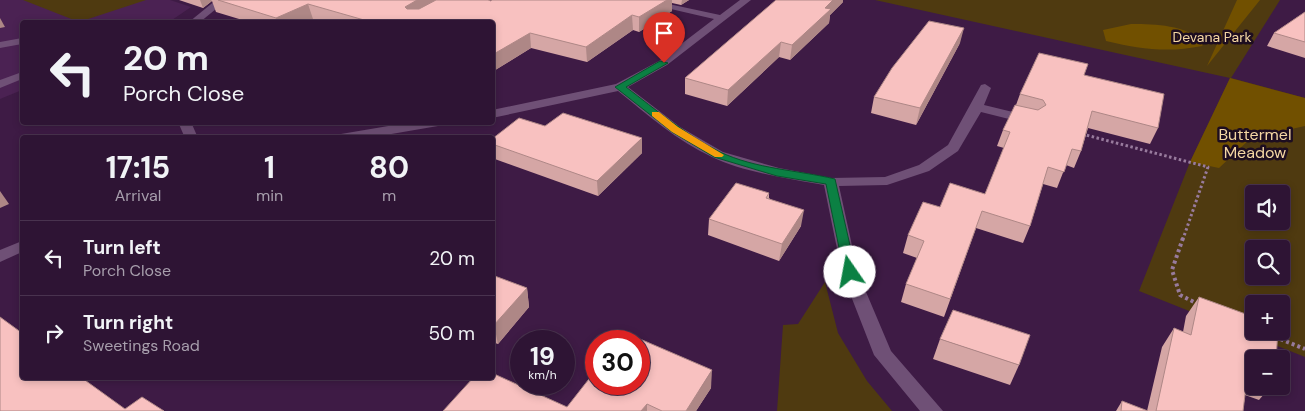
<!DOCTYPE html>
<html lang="en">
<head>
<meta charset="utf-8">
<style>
  :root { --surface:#2e1434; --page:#361d3c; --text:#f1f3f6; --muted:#a79eac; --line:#49334f }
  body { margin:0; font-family:"DM Sans",sans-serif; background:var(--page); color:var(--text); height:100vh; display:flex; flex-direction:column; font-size:19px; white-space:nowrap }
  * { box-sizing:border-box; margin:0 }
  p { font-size:16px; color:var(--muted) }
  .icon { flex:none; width:28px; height:28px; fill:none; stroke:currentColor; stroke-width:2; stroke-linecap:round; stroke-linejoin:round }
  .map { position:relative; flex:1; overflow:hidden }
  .side { position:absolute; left:20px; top:135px; width:475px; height:245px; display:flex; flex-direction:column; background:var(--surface); border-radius:5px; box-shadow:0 2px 8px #0003,0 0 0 1px var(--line) }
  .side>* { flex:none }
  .hud { position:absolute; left:20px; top:20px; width:475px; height:105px; border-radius:5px; box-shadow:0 2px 8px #0003,0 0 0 1px var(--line); background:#2e1434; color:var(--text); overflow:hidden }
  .tools { position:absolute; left:1245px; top:185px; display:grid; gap:10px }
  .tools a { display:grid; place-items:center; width:45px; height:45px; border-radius:5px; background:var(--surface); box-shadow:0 2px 8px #0003,0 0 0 1px var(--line); font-size:25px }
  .speed { position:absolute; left:510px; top:330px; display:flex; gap:10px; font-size:25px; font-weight:700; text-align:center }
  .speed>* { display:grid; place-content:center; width:65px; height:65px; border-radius:50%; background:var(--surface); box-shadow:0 2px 8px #0003,0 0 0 1px var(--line); line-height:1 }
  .speed small { font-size:12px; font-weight:400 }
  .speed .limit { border:8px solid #d22; background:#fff; color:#111 }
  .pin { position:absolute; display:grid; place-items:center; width:42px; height:42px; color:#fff; margin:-51px -21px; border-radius:50% 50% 50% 0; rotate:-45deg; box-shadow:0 0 5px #0007 }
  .pin .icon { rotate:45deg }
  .me { position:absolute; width:55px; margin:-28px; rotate:348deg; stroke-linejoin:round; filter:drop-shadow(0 0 4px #0008) }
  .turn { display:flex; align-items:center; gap:18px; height:105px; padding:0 20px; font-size:22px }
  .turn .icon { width:65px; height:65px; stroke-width:2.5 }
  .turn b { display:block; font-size:35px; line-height:42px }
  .eta { display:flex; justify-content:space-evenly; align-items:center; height:85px; text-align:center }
  .eta b { font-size:30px; font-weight:700; line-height:35px }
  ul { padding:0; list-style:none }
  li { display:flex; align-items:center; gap:15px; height:75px; padding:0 20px; border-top:1px solid var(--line) }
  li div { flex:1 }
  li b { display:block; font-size:19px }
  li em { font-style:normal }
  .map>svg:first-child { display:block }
  .built { fill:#4b2253 }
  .green { fill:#4f3a10; fill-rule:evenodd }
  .forest { fill:#715000 }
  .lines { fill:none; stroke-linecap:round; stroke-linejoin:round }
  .path-far1 { stroke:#987b9d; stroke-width:3; stroke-dasharray:2.5 2.5; stroke-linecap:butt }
  .path { stroke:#987b9d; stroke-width:4; stroke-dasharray:3 3; stroke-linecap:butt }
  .minor { fill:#6f5076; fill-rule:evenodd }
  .wall { fill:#d5a6a5 }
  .shaded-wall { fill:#ae8786 }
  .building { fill:#f8c1c0; stroke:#ae8786 }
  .route { fill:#0b8043; stroke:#07532c }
  .slow { fill:#f59e0b }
  .labels { text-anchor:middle; stroke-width:5; stroke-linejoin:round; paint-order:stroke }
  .far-park-label { font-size:14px; fill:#f5d7a3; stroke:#1d0d20 }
  .park-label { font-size:16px; fill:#f5d7a3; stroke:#1d0d20 }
</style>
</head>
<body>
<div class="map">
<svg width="1305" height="411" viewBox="0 0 1305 411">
  <rect width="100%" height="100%" fill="#3e1b45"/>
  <polygon class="built" points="0,0 170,0 191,7 169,22 22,22 22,90 0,99"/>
  <g class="green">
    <polygon points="23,0 146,0 79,22"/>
    <path d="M 875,0 L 1280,0 L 1231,78 L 1305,98 L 1305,357 L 1139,291 L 1190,162 L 1230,78 ZM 1254,194 L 1281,194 L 1281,221 L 1254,221 ZM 1254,249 L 1281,249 L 1281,276 L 1254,276 ZM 1254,304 L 1281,304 L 1281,331 L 1254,331 Z"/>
    <polygon points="825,282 838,333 867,381 892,411 777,411 783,325 798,324"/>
  </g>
  <g class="forest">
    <polygon points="1237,0 1260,0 1207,66"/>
    <path d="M 1131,24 C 1158,24 1183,25 1205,42 L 1202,46 C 1168,53 1139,49 1106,41 L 1103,30 Z"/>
    <polygon points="1230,78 1305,98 1305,126 1251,138 1219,168 1190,162"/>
  </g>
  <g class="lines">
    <polyline class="path-far1" points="1082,134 1208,167 1183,239"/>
    <g class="path">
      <polyline points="1183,238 1172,270 1180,295 1198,304"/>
      <polyline points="1275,337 1305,349"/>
    </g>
    <g class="minor">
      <polygon points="216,0 227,0 200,22 189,22"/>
      <path d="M 632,0 L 650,0 L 720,15 L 740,0 L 751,0 L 667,65 L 628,87 L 680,127 L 723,152 L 779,168 L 831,178 L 885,177 L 919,165 L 948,145 L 981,85 L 985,84 L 991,88 L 984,105 L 1034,117 L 1035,120 L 1029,124 L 981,112 L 958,151 L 929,171 L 887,185 L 839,186 L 858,273 L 891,351 L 943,411 L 920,411 L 874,355 L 842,273 L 824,185 C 791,179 742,172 712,157 C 677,141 648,115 618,91 L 492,118 L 492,110 L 616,84 L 659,61 L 714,19 Z"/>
      <polygon points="22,38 22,44 0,48 0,42"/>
      <polygon points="22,72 22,79 0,88 0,80"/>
      <polygon points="178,122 191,122 198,138 185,138"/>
      <polygon points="412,122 444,122 438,126 368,138 335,138 341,134"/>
      <polygon points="22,241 22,252 0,262 0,250"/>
    </g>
  </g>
  <g class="wall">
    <polygon points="179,0 488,0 491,1 492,0 689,0 681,5 672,3 672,11 639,32 633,30 587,62 531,48 492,72 492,22 325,22 313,19 304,22 249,22 216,12 212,1 203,8"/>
    <polygon points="776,0 843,0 843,2 830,15 829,23 790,60 779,57 727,106 685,94 685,78"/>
    <polygon points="1305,12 1305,58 1267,46 1274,33"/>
    <polygon points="960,43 916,125 871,113 874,97"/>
    <polygon points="1084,75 1158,128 1150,144 1088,128 1081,151 1074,168 1066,165 1057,188 1043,184 1030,226 1023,243 976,228 944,317 901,302 906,284 917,258 903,253 908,235 940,207 985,194 1004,148 997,146 1003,130 1016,105 1020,94"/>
    <polygon points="492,139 642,153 598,196 492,158"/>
    <polygon points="769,193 769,198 801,226 779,261 708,235 709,219"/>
    <polygon points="492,275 527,288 529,307 498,344 492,342"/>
    <polygon points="1199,297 1254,359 1254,386 1271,386 1259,400 1245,395 1243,411 1116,411 1122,401 1147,411 1162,347 1174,328 1183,332 1186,316"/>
    <polygon points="940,339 1019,365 1010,385 933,359"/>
    <polygon points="711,388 696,411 443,411 567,407"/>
  </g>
  <g class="shaded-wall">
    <polygon points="200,0 211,0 212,1 203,8"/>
    <polygon points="417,0 441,0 408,22 405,7"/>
    <polygon points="667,0 672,0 672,11 639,32 639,17"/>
    <polygon points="682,0 689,0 681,5"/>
    <polygon points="833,0 843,0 843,2 830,15 829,23 790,60 792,45 825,8"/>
    <polygon points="308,4 313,19 304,22 277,22 276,18"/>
    <polygon points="632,15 633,30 587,62 586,47"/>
    <polygon points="0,18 5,27 0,28"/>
    <polygon points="964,28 960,43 916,125 920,108"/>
    <polygon points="530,33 531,48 492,72 492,55"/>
    <polygon points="781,42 779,57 727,106 728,90"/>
    <polygon points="642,138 642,153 598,196 597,181"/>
    <polygon points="0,191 9,204 0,208"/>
    <polygon points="804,210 801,226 779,261 782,244"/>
    <polygon points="527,288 529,307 498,344 494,325"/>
    <polygon points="712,370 711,388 696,411 686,411"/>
    <polygon points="647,404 647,411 641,411"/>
  </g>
  <g class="building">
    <polygon points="218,0 417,0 405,7 407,9 419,9 436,0 488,0 491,1 492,0 667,0 639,17 632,15 586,47 530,33 492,55 492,22 371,22 308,4 276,18"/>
    <polygon points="776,0 833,0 825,8 831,9 792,45 781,42 728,90 685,78"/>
    <polygon points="1305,12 1305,42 1274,33"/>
    <polygon points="929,21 964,28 920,108 874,97 892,68"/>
    <polygon points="1039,53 1088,64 1084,75 1164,94 1158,128 1092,111 1081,151 1072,149 1064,172 1048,167 1030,226 982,211 950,299 906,284 924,241 908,235 923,202 940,207 950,183 985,194 1010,132 1003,130 1015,105 1038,110 1046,105 1043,100 1020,94"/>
    <polygon points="563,113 642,138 597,181 492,144 492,139 519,118 545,126"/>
    <polygon points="736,183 769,193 766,198 804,210 782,244 709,219"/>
    <polygon points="492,275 527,288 494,325 492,324"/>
    <polygon points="1199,297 1254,317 1254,331 1278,331 1276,359 1254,359 1254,373 1248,370 1243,411 1156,411 1174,328 1191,335"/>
    <polygon points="953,310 1030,335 1019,365 940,339"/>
    <polygon points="0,317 22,333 22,378 82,378 125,409 142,397 164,411 0,411"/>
    <polygon points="626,333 712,370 686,411 662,411 647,404 641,411 443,411 473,378 492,378 492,373 567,407 596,370 596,384 639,384 639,341 619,341"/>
    <polygon points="1122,401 1148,411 1121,411"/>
  </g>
  <path class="route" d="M 660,61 L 668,63 L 626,87 C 656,110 686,135 720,152 C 756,169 797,170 835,179 L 856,272 L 855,276 L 846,276 L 844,272 L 826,184 L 777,176 L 714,157 L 672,132 L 615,87 Z"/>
  <polygon class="slow" points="652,112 659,112 678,127 724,155 722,157 715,157 672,132 652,116"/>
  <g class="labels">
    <g class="far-park-label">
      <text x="1212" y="42">Devana Park</text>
    </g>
    <g class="park-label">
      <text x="1255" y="140">Buttermel<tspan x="1255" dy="18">Meadow</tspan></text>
    </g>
  </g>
</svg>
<div class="tools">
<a><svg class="icon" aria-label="sound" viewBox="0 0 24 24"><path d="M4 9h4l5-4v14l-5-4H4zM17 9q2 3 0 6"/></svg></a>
<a><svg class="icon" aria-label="search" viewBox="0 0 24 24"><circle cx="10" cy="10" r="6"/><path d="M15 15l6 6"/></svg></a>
<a>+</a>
<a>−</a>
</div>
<div class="speed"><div>19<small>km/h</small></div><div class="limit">30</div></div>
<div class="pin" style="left:664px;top:63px;background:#d93025"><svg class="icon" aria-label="arrive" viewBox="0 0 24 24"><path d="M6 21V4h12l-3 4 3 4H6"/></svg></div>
<svg class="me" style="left:850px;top:272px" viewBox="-20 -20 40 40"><circle r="19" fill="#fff"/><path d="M0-13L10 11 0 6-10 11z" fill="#0b8043"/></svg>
<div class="hud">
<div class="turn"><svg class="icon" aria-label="left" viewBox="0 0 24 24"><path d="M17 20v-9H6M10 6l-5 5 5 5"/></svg><div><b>20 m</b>Porch Close</div></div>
</div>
<section class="side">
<div class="eta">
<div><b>17:15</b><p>Arrival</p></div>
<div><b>1</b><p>min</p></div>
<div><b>80</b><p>m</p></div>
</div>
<ul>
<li><svg class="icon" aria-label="left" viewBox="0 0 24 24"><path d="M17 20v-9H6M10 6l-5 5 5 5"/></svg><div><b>Turn left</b><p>Porch Close</p></div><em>20 m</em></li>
<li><svg class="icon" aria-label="right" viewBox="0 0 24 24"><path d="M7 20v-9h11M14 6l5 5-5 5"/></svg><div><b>Turn right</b><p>Sweetings Road</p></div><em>50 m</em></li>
</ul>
</section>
</div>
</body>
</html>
